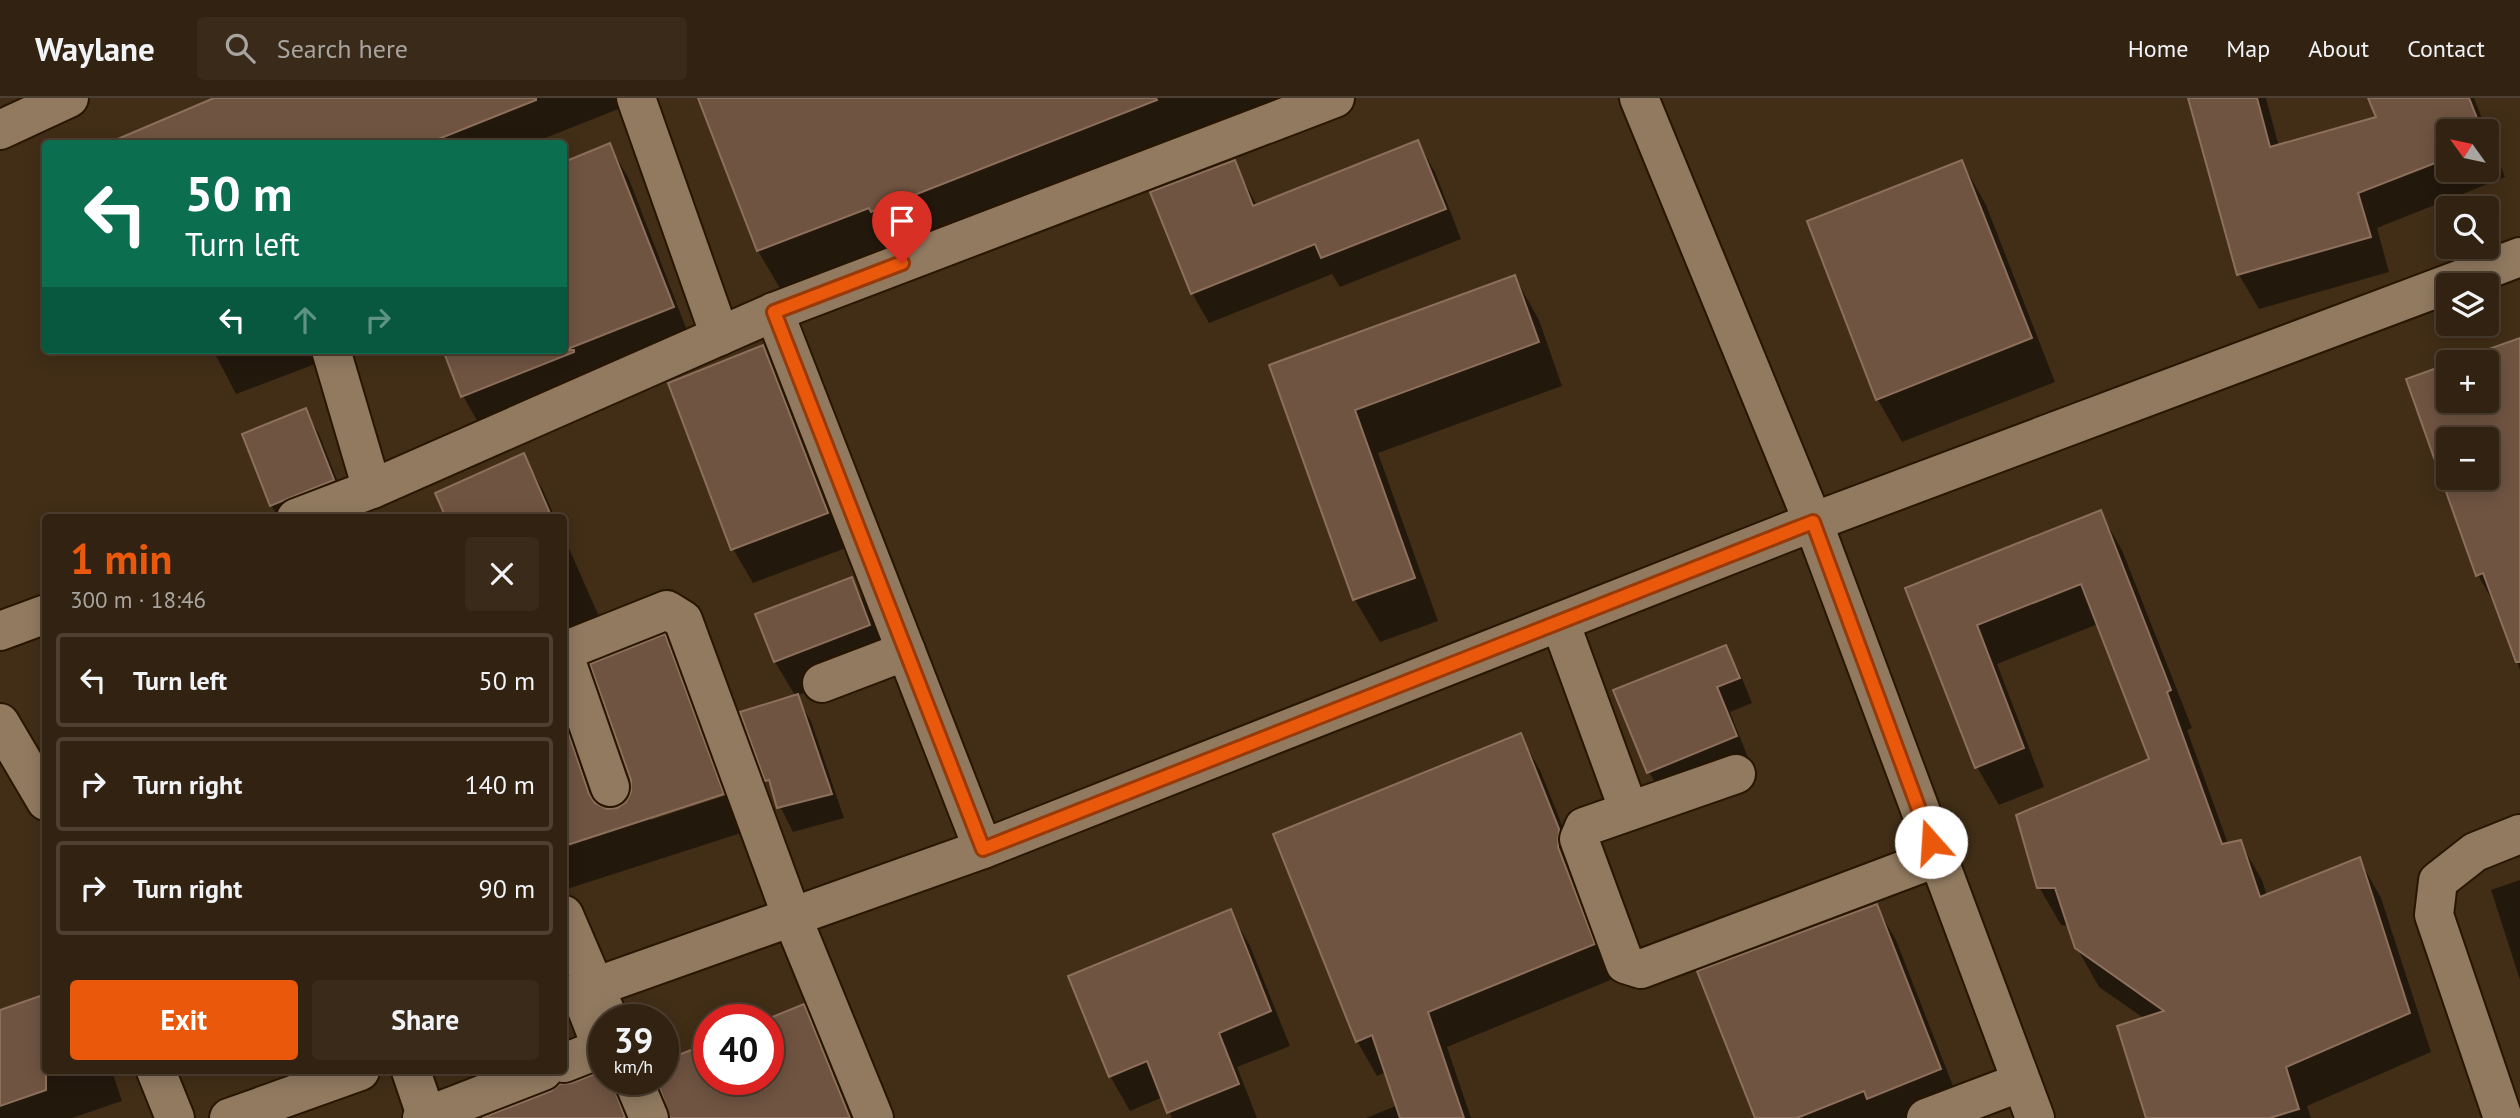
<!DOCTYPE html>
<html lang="en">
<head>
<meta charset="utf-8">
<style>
  :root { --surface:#322211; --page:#3a2a1a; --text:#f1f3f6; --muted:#a8a49f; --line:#4d3f31; --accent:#ea580c }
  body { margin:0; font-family:"PT Sans",sans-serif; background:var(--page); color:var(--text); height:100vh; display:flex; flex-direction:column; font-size:26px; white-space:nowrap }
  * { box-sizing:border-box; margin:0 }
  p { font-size:23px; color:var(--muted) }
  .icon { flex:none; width:38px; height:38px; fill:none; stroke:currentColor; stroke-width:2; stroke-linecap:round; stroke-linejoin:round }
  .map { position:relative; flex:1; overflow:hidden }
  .panel { position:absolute; left:42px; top:416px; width:525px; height:560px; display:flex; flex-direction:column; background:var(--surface); border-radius:7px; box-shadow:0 4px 18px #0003,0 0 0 2px var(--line) }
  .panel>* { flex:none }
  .hud { position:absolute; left:42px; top:42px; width:525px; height:214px; border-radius:7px; box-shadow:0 4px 18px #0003,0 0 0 2px var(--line); background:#0b6e4f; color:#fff; overflow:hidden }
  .needle { width:46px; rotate:303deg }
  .controls { position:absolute; left:2436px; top:21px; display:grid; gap:14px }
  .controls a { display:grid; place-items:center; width:63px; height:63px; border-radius:7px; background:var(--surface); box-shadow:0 4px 18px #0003,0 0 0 2px var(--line); font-size:35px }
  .speed { position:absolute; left:588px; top:906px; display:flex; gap:14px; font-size:35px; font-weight:700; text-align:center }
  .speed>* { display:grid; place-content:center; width:91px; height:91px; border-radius:50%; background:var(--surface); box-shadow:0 4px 18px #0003,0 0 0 2px var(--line); line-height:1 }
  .speed small { font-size:18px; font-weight:400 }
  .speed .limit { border:10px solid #d22; background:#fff; color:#111 }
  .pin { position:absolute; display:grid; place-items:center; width:60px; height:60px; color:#fff; margin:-72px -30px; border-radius:50% 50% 50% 0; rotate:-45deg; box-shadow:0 0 7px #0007 }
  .pin .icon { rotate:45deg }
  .me { position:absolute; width:77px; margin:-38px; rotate:341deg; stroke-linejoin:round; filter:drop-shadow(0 0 5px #0008) }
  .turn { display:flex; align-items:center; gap:24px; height:147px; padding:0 28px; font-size:32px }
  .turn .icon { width:91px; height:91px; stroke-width:2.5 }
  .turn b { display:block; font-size:49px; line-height:60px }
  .lanes { display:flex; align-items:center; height:66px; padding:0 28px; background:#0003; justify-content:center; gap:35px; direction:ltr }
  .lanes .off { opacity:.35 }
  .round { display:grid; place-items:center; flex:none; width:74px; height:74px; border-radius:7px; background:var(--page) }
  .head { display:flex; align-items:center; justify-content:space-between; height:119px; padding:0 28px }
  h1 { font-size:42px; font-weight:800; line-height:52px; color:var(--accent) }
  .cta { display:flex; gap:14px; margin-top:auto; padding:14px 28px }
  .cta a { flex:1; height:80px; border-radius:7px; background:var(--accent); color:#fff; font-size:28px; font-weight:800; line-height:80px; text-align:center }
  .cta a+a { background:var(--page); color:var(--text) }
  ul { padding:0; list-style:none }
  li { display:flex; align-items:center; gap:21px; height:94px; margin:0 14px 10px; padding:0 14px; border:4px solid var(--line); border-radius:7px }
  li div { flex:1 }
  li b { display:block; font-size:26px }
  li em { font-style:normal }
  header { display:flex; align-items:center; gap:42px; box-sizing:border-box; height:98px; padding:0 35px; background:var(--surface); border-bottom:2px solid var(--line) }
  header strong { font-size:33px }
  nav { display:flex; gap:38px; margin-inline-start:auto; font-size:24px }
  .search { width:490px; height:63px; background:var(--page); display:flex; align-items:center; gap:18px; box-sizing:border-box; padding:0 24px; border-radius:7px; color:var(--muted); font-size:26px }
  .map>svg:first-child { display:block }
  .shadow { fill:#0007; fill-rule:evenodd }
  .building { fill:#6f5441; stroke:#8c705c; stroke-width:2; fill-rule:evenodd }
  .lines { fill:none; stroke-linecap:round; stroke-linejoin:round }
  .street-casing { stroke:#281600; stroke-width:42 }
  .secondary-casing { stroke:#281600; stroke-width:42 }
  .street { stroke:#917a60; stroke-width:38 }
  .secondary { stroke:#917a60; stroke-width:38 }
  .route-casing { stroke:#983908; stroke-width:18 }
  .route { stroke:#ea580c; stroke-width:12 }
</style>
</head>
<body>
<header>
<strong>Waylane</strong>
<div class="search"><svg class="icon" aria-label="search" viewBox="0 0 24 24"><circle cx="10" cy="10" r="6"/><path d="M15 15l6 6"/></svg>Search here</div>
<nav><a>Home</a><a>Map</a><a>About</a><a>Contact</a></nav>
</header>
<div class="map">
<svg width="2520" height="1020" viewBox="0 0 2520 1020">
  <rect width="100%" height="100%" fill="#422e17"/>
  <g class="shadow">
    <polygon points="246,0 623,0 626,8 530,46 108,46"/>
    <polygon points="699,0 1294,0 781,192 758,153"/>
    <path d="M 2190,0 L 2266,0 L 2279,49 L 2378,20 L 2370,0 L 2474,0 L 2505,79 L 2377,130 L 2389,174 L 2259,211 L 2239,177 ZM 2448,33 L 2487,33 L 2487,72 L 2448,72 Z"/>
    <polygon points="1418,44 1435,74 1461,141 1340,189 1332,176 1209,225 1192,195 1234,64 1257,108"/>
    <polygon points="609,47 629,81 691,243 482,331 463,298 445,252 564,252 564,65"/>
    <polygon points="1962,64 1986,107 2055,284 1902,344 1878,302 1809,124"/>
    <polygon points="1515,179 1539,222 1562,288 1378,355 1438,523 1380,544 1355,502 1271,269"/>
    <path d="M 2520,242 L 2520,572 L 2499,514 L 2478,477 L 2409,282 L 2448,268 L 2448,303 L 2487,303 L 2487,264 L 2457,264 ZM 2448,341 L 2487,341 L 2487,380 L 2448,380 Z"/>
    <polygon points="763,249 783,284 846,450 753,485 733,451"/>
    <polygon points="213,252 328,252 331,260 236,296"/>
    <polygon points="305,312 319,336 347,407 279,420 271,407"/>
    <polygon points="523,357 543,392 555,420 448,420"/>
    <polygon points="2100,414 2122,452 2192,630 2187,632 2228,746 2240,744 2262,782 2267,798 2359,761 2381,800 2431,954 2307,1008 2311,1020 2148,1020 2145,921 2099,889 2077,850 2069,828 2061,827 2039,789 2151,662 2098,526 1997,566 2044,689 1999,707 1977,669 1908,491"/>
    <polygon points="564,439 601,523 564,540"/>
    <polygon points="851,481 871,515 889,562 796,598 811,623 844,720 793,734 767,682 796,599 775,564 758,517"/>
    <polygon points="664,539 685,576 729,693 651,718 651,722 730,696 744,734 564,792 564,606 601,710 606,712 618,711 628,704 633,694"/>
    <polygon points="1725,549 1739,573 1752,605 1730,614 1749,662 1663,698 1649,674"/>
    <polygon points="1520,637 1540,672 1578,767 1577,785 1613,881 1447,949 1471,1020 1366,1020 1398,1007 1386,974 1377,978 1357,943"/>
    <polygon points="2520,782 2520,882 2491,792"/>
    <polygon points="1876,808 1896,842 1960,1006 1925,1020 1757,1020"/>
    <polygon points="1231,814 1250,848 1290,948 1237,969 1257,1020 1172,1020 1163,999 1130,1013 1110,978"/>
    <polygon points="803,909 828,951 856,1020 673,1020 657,982 768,982"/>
    <polygon points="0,914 46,973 112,973 122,1003 72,1020 0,1020"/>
    <polygon points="604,982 608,986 611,985 631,1020 487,1020"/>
  </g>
  <g class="building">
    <polygon points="214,0 536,0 536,2 426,46 106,46"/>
    <polygon points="698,0 1156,0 1157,2 871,114 869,110 757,153"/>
    <polygon points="2188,0 2257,0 2270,49 2376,19 2368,0 2469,0 2482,33 2448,33 2448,60 2358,95 2371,139 2237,177"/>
    <polygon points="1418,42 1446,111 1321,160 1315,146 1191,196 1150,94 1235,62 1253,108"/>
    <polygon points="610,45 674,209 565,252 574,252 574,254 461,299 443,252 564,252 564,64"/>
    <polygon points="1962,62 2032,240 1876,302 1807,123"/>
    <polygon points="1515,177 1539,244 1355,312 1415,480 1353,502 1269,267"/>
    <path d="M 2520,240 L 2520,564 L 2516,564 L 2483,475 L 2476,478 L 2406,281 L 2448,266 L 2448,303 L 2487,303 L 2487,264 L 2452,264 ZM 2448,341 L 2487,341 L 2487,380 L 2448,380 Z"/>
    <polygon points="763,247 828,415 731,452 668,285"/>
    <polygon points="306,310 334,382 270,408 242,336"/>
    <polygon points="524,355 552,420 446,420 435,395"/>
    <polygon points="2101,412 2171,592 2167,594 2222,746 2241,742 2260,799 2360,759 2410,915 2286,969 2299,1011 2270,1020 2146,1020 2117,928 2164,913 2075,850 2055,790 2037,790 2016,717 2149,661 2081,486 1977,527 2024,650 1975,670 1905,490"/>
    <polygon points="852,479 870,527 774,564 755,516"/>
    <polygon points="665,536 724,696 564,748 564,622 589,696 595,705 607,711 617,710 626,704 631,694 631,682 590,566"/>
    <polygon points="1726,547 1740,580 1717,589 1737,638 1647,675 1613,592"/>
    <polygon points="798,596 832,696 777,710 769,682 765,683 740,614"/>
    <polygon points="1521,635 1559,731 1558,749 1595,846 1428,914 1464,1020 1400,1020 1372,937 1356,944 1273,736"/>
    <polygon points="1877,806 1941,971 1867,1001 1864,993 1797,1020 1755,1020 1697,873"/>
    <polygon points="1231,811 1271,913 1219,935 1239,986 1167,1015 1147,963 1109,979 1068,878"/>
    <polygon points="46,896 46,992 0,1008 0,912"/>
    <polygon points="804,906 850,1020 670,1020 657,982 663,982 663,963 709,945 709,982 768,982 768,922 765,922"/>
    <polygon points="597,975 604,976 604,982 606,982 608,986 612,984 625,1020 482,1020 551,993 560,986 572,985"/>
  </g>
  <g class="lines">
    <g class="street-casing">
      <g id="street">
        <polyline points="636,0 720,238"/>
        <polyline points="1639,0 1813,424"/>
        <polyline points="0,32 69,0"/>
        <polyline points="774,214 983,751"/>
        <polyline points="331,252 372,391"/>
        <polyline points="296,420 372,391 774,214 1335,0"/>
        <polyline points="1560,524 1629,713"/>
        <polyline points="0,533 46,516"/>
        <polyline points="564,553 667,512 683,522 792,819 874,1020"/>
        <polyline points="564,557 610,689"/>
        <polyline points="822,585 906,553"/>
        <polyline points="0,625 46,703"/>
        <polyline points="1736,676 1584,729 1579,741 1625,866 1641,871 1936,760"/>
        <polyline points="564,817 609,922"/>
        <polyline points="582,899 604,955"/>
        <polyline points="564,965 602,950"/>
        <polyline points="156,973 175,1020"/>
        <polyline points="411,973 427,1020"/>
        <polyline points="633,982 649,1020"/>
        <polyline points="422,1020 543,973"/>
        <polyline points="1926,1020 2021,984"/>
        <polyline points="2503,1020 2434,817 2438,783 2475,754 2520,736"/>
      </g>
    </g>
    <g class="secondary-casing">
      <g id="secondary">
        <polyline points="1813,424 2035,1020"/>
        <polyline points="564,900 983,751 1813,424 2520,159"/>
        <polyline points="229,1020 360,973"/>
      </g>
    </g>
    <use href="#street" class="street"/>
    <use href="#secondary" class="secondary"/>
  </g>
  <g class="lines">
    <g class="route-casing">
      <polyline id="route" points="902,165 774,214 983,751 1813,424 1931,744"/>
    </g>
    <use href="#route" class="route"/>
  </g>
</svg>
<div class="controls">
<a><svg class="needle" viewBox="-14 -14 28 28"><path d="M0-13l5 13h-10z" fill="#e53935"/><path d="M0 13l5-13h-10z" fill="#a8a49f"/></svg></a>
<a><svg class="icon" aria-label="search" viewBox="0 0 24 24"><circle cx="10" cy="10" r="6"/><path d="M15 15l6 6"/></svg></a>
<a><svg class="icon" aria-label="layers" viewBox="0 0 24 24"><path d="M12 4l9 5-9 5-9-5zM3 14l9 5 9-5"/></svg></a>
<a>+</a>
<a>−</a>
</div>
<div class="speed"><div>39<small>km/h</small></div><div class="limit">40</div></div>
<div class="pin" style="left:902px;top:165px;background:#d93025"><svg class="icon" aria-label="arrive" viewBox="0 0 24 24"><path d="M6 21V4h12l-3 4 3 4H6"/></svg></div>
<svg class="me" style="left:1931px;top:744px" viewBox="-20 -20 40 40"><circle r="19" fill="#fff"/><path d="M0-13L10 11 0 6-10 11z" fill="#ea580c"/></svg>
<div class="hud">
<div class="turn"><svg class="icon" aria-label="left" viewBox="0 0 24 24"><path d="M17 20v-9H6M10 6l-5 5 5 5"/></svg><div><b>50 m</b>Turn left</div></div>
<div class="lanes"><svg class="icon" aria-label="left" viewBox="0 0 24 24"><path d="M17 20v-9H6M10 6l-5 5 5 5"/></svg><svg class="icon off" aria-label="ahead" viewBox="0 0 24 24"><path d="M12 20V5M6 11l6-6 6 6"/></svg><svg class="icon off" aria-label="right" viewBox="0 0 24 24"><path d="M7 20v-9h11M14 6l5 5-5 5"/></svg></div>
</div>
<section class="panel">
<div class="head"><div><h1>1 min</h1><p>300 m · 18:46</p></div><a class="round"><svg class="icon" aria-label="close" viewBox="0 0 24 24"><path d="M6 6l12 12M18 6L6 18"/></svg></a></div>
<ul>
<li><svg class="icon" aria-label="left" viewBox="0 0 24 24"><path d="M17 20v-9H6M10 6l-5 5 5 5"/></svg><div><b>Turn left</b></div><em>50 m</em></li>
<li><svg class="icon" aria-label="right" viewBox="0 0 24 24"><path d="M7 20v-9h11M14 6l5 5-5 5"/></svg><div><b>Turn right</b></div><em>140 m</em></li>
<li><svg class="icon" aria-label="right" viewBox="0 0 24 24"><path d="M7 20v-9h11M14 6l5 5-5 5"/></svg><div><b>Turn right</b></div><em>90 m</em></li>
</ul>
<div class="cta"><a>Exit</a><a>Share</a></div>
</section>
</div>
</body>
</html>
